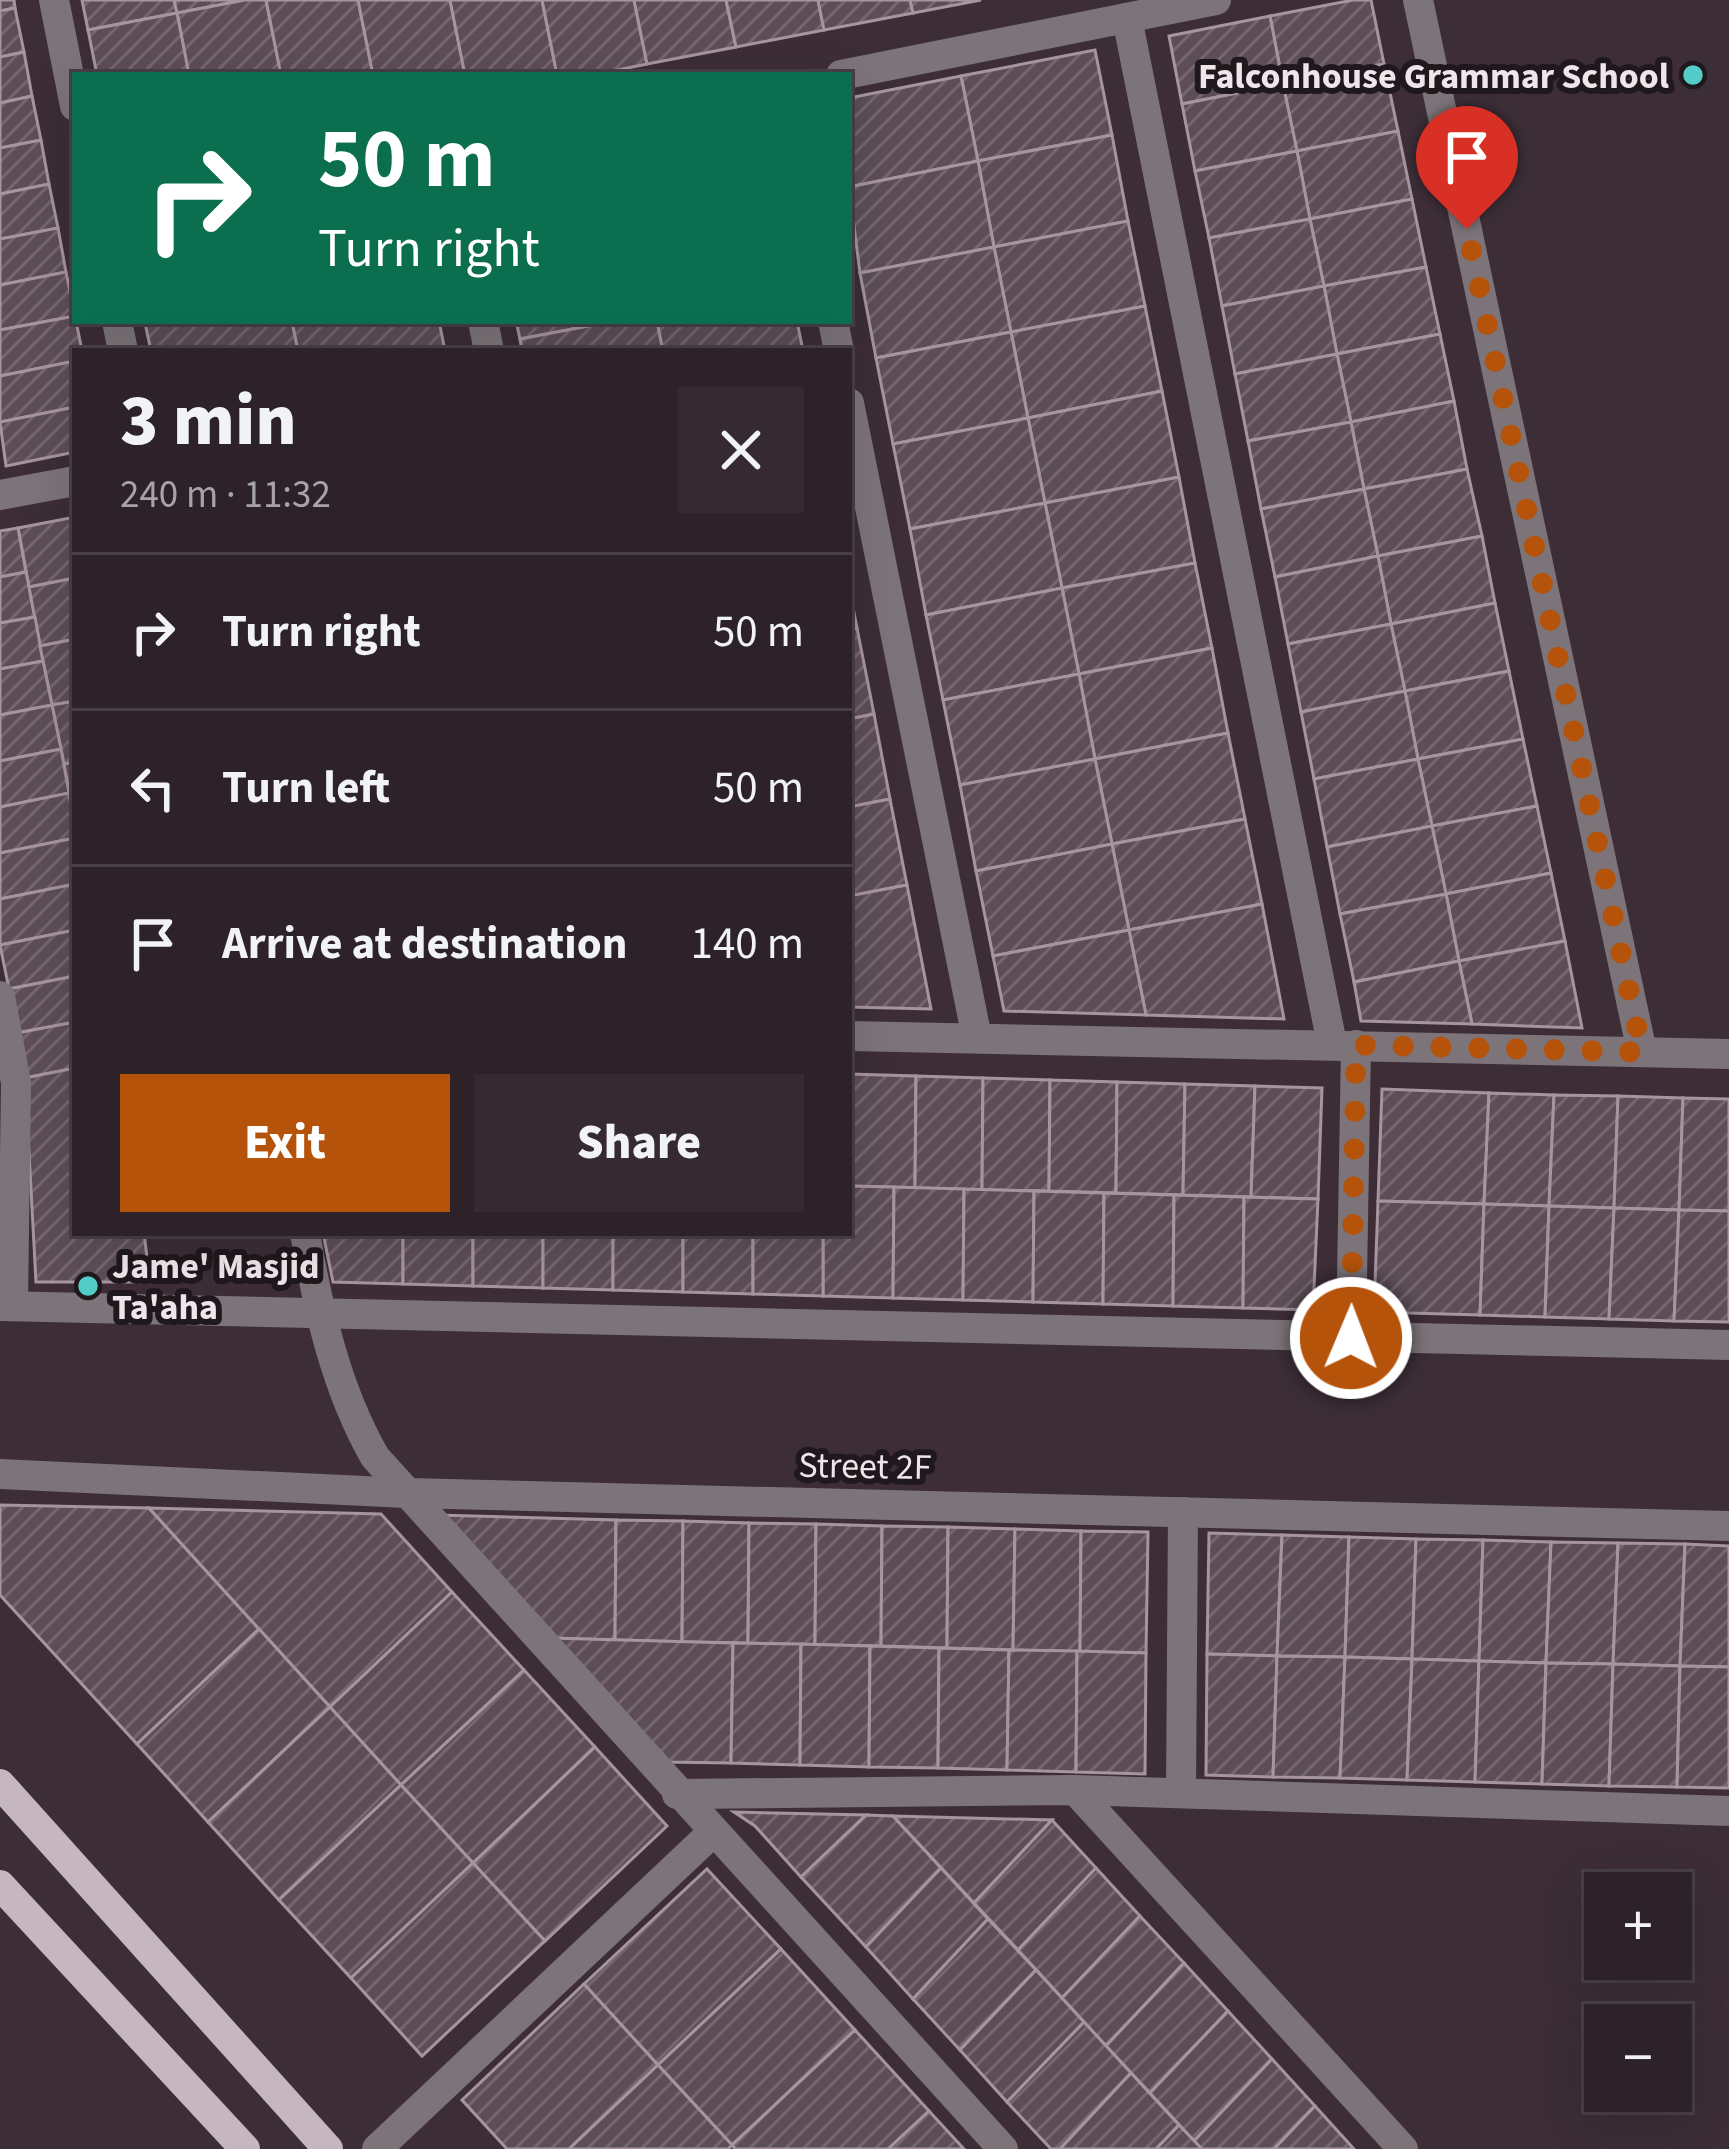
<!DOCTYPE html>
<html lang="en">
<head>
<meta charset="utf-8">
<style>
  :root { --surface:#2d2228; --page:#352a30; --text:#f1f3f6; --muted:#a7a4a8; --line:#483f45; --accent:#b45309 }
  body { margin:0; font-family:"Source Sans 3",sans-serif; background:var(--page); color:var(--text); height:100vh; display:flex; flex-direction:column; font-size:45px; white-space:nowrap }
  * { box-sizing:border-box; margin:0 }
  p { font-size:39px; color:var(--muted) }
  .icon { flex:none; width:66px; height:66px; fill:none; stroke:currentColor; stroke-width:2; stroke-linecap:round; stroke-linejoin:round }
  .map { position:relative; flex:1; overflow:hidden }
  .drawer { position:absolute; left:72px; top:348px; width:780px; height:888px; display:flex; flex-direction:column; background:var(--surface); border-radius:0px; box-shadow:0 12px 48px #0002,0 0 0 3px var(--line) }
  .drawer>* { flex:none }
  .guide { position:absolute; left:72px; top:72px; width:780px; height:252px; border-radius:0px; box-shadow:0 12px 48px #0002,0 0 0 3px var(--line); background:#0b6e4f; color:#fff; overflow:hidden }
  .tools { position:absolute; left:1584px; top:1872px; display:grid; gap:24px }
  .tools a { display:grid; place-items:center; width:108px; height:108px; border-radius:0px; background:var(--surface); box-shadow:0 12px 48px #0002,0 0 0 3px var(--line); font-size:60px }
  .pin { position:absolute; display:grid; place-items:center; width:102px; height:102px; color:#fff; margin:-123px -51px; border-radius:50% 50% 50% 0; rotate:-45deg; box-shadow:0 0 12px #0007 }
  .pin .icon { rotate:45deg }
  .me { position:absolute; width:132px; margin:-66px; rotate:1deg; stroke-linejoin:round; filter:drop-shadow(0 0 9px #0008) }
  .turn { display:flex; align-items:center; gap:42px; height:252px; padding:0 48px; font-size:54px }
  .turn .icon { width:156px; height:156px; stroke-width:2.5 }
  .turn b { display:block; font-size:84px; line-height:102px }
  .round { display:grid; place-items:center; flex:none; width:126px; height:126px; border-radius:0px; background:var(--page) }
  .head { display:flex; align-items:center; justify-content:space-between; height:204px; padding:0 48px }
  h1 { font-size:72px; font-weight:800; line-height:90px }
  .primary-button { display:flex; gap:24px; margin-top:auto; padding:24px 48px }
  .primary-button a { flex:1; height:138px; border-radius:0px; background:var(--accent); color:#fff; font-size:48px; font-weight:800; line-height:138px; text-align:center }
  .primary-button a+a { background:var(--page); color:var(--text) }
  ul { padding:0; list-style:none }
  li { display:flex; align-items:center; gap:36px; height:156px; padding:0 48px; border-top:3px solid var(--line) }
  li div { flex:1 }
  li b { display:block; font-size:45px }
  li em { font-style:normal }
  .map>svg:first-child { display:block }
  .building { fill:url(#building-hatch); stroke:#a6949f; stroke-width:3 }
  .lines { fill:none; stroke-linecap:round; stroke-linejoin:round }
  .minor { stroke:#7c7479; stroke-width:30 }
  .major { stroke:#c6b6bf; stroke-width:30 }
  .route { stroke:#b45309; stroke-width:21; stroke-dasharray:0 37.8 }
  .poi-dot { fill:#54cdc8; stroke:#1f181c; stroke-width:4.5 }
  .labels { text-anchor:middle; stroke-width:12; stroke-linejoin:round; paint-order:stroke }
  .poi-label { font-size:36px; font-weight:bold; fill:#efe5eb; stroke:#1f181c; text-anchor:end }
  .street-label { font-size:36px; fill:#efe5eb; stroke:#1f181c }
</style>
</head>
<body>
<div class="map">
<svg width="1729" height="2149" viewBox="0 0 1729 2149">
  <defs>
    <pattern id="building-hatch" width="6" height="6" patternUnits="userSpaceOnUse" patternTransform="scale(3)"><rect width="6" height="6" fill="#5d4d57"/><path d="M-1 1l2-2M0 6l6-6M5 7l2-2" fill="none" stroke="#75666f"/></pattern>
  </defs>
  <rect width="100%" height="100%" fill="#3c2d36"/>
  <g class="building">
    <polygon points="0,0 14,0 15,8 0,11"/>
    <polygon points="82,0 174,0 177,13 88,30"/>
    <polygon points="174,0 245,0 177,13"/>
    <polygon points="245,0 266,0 281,75 189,75 177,13"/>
    <polygon points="266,0 358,0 373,75 281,75"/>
    <polygon points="358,0 450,0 465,75 373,75"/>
    <polygon points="450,0 542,0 557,75 465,75"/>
    <polygon points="542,0 634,0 647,64 593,75 557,75"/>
    <polygon points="634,0 726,0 736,47 647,64"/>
    <polygon points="726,0 818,0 824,30 736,47"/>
    <polygon points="818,0 910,0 913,13 824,30"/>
    <polygon points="910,0 981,0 913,13"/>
    <polygon points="1353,0 1371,0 1384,64 1283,84 1270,16"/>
    <polygon points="15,8 24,52 0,57 0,11"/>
    <polygon points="177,13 189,75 97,75 88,30"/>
    <polygon points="1270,16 1283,84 1182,104 1169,36"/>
    <polygon points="1095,50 1112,135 978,161 961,76"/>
    <polygon points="24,52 32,96 0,103 0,57"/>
    <polygon points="1384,64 1398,131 1297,151 1283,84"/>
    <polygon points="961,76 978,161 849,187 849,98"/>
    <polygon points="1283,84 1297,151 1195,171 1182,104"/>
    <polygon points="32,96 41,140 0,148 0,103"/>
    <polygon points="1398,131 1412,199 1310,219 1297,151"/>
    <polygon points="1112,135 1128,221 994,247 978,161"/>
    <polygon points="41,140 49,184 0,194 0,148"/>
    <polygon points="1297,151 1310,219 1209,238 1195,171"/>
    <polygon points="978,161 994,247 860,273 849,187"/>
    <polygon points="49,184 58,228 0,239 0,194"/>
    <polygon points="1412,199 1426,267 1324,286 1310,219"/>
    <polygon points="1310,219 1324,286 1222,306 1209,238"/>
    <polygon points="1128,221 1145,306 1011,332 994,247"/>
    <polygon points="58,228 66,272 0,285 0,239"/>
    <polygon points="994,247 1011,332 876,358 860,273"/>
    <polygon points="1426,267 1440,334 1337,354 1324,286"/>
    <polygon points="66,272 75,316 0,330 0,285"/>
    <polygon points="1324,286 1337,354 1235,374 1222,306"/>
    <polygon points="1145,306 1162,391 1028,418 1011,332"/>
    <polygon points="75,316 82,351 75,351 75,361 0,376 0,330"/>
    <polygon points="292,321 298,351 151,351 145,323"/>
    <polygon points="292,321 439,321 445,351 298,351"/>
    <polygon points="516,321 615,321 520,339"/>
    <polygon points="615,321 657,321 663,351 522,351 520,339"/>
    <polygon points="657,321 797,321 803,351 663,351"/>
    <polygon points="1011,332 1028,418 893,444 876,358"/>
    <polygon points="1440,334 1454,401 1351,422 1337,354"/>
    <polygon points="1337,354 1351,422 1248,441 1235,374"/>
    <polygon points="75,361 75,407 0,422 0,376"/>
    <polygon points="1162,391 1179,477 1045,503 1028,418"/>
    <polygon points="1454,401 1467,469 1364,489 1351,422"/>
    <polygon points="75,407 75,452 6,466 0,422"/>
    <polygon points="1028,418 1045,503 910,529 893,444"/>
    <polygon points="1351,422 1364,489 1261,509 1248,441"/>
    <polygon points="1467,469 1482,536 1378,556 1364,489"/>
    <polygon points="1179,477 1195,563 1062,588 1045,503"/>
    <polygon points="1364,489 1378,556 1275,577 1261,509"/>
    <polygon points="1045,503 1062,588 926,615 910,529"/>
    <polygon points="75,517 75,578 29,587 18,528"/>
    <polygon points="18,528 26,572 0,577 0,531"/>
    <polygon points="1482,536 1495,603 1391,624 1378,556"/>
    <polygon points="1378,556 1391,624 1288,644 1275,577"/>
    <polygon points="1195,563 1212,648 1079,674 1062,588"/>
    <polygon points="26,572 35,617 0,623 0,577"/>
    <polygon points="75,578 75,639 40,646 29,587"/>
    <polygon points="849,587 857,628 849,630"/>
    <polygon points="1062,588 1079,674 943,700 926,615"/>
    <polygon points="1495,603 1509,671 1405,691 1391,624"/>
    <polygon points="35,617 43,661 0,669 0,623"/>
    <polygon points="1391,624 1405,691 1301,712 1288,644"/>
    <polygon points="857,628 874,714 849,719 849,630"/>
    <polygon points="75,639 75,701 52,705 40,646"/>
    <polygon points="1212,648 1228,733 1095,759 1079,674"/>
    <polygon points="43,661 52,705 0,715 0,669"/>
    <polygon points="1509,671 1523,739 1418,759 1405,691"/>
    <polygon points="1079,674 1095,759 960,785 943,700"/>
    <polygon points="1405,691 1418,759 1314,779 1301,712"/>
    <polygon points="75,701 75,762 64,764 52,705"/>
    <polygon points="52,705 61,749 0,761 0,715"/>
    <polygon points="874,714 890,799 849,807 849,719"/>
    <polygon points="1228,733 1245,819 1112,844 1095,759"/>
    <polygon points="1523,739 1537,806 1432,826 1418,759"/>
    <polygon points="61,749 69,793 0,807 0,761"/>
    <polygon points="1095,759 1112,844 976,871 960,785"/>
    <polygon points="1418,759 1432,826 1327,847 1314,779"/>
    <polygon points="75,762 75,823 64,764"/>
    <polygon points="69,793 75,838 0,853 0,807"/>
    <polygon points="890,799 907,885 849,896 849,807"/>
    <polygon points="1537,806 1551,873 1446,894 1432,826"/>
    <polygon points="1245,819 1262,904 1129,930 1112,844"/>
    <polygon points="1432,826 1446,894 1340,914 1327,847"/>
    <polygon points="75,838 75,884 0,899 0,853"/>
    <polygon points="1112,844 1129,930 993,956 976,871"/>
    <polygon points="1551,873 1565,941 1459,961 1446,894"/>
    <polygon points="75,884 75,930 0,945 0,899"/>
    <polygon points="907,885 931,1009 849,1007 849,896"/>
    <polygon points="1446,894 1459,961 1354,982 1340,914"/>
    <polygon points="1262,904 1284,1019 1146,1015 1129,930"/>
    <polygon points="75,930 75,976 9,989 0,945"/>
    <polygon points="1129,930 1146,1015 1004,1011 993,956"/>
    <polygon points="1565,941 1582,1028 1472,1024 1459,961"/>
    <polygon points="1459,961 1472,1024 1361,1021 1354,982"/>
    <polygon points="75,976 75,1022 17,1033 9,989"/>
    <polygon points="75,1022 75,1068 25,1078 17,1033"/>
    <polygon points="75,1068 75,1233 144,1233 150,1282 36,1282 25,1078"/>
    <polygon points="849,1074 916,1076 915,1188 849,1186"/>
    <polygon points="916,1076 983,1078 982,1190 915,1188"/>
    <polygon points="983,1078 1050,1080 1049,1191 982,1190"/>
    <polygon points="1050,1080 1117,1082 1116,1193 1049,1191"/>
    <polygon points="1117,1082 1185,1084 1183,1195 1116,1193"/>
    <polygon points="1185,1084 1255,1086 1251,1197 1183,1195"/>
    <polygon points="1255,1086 1322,1088 1318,1199 1251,1197"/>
    <polygon points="1382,1089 1489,1093 1484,1204 1378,1201"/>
    <polygon points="1489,1093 1554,1095 1549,1206 1484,1204"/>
    <polygon points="1554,1095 1618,1096 1614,1208 1549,1206"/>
    <polygon points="1618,1096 1683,1098 1679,1210 1614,1208"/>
    <polygon points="1683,1098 1729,1099 1729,1211 1679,1210"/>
    <polygon points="849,1186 894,1187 893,1298 823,1296 823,1233 849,1233"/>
    <polygon points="894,1187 964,1189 963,1300 893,1298"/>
    <polygon points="964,1189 1034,1191 1033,1302 963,1300"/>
    <polygon points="1034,1191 1104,1193 1103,1304 1033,1302"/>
    <polygon points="1104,1193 1174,1195 1173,1306 1103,1304"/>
    <polygon points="1174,1195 1244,1197 1243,1308 1173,1306"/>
    <polygon points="1244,1197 1318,1199 1313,1310 1243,1308"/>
    <polygon points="1378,1201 1484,1204 1480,1315 1374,1312"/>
    <polygon points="1484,1204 1549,1206 1545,1317 1480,1315"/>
    <polygon points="1549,1206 1614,1208 1609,1319 1545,1317"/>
    <polygon points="1614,1208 1679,1210 1674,1321 1609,1319"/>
    <polygon points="1679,1210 1729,1211 1729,1322 1674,1321"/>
    <polygon points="323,1233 403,1233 403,1284 333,1282"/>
    <polygon points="403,1233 473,1233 473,1286 403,1284"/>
    <polygon points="473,1233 543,1233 543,1288 473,1286"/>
    <polygon points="543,1233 613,1233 613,1290 543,1288"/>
    <polygon points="613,1233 683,1233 683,1292 613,1290"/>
    <polygon points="683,1233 753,1233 753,1294 683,1292"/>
    <polygon points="753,1233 823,1233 823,1296 753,1294"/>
    <polygon points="0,1505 149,1508 259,1629 137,1744 0,1595"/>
    <polygon points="149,1508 381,1514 452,1592 330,1707"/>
    <polygon points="436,1515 616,1520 615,1640 549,1638"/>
    <polygon points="616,1520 683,1521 682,1642 615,1640"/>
    <polygon points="683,1521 749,1523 748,1643 682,1642"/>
    <polygon points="749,1523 816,1524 815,1645 748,1643"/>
    <polygon points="816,1524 882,1526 881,1646 815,1645"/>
    <polygon points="882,1526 948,1527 947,1648 881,1646"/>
    <polygon points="948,1527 1015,1529 1013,1650 947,1648"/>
    <polygon points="1015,1529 1081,1531 1080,1652 1013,1650"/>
    <polygon points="1081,1531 1148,1532 1146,1653 1080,1652"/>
    <polygon points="1209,1533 1282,1535 1277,1656 1207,1654"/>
    <polygon points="1282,1535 1349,1537 1345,1657 1277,1656"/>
    <polygon points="1349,1537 1416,1539 1412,1659 1345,1657"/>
    <polygon points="1416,1539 1483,1540 1479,1661 1412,1659"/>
    <polygon points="1483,1540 1551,1542 1546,1663 1479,1661"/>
    <polygon points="1551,1542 1618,1543 1613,1664 1546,1663"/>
    <polygon points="1618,1543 1685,1544 1680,1666 1613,1664"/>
    <polygon points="1685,1544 1729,1546 1729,1667 1680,1666"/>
    <polygon points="452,1592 524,1670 401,1785 330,1707"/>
    <polygon points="259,1629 330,1707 208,1822 137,1744"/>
    <polygon points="549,1638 733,1643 731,1763 663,1762"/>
    <polygon points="733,1643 801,1644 800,1765 731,1763"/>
    <polygon points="801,1644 870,1646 869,1767 800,1765"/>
    <polygon points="870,1646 939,1648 938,1768 869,1767"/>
    <polygon points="939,1648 1009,1650 1007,1770 938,1768"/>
    <polygon points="1009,1650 1077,1651 1076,1772 1007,1770"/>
    <polygon points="1077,1651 1146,1653 1145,1774 1076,1772"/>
    <polygon points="1207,1654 1277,1656 1273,1777 1206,1775"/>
    <polygon points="1277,1656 1345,1657 1340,1778 1273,1777"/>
    <polygon points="1345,1657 1412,1659 1407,1780 1340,1778"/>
    <polygon points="1412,1659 1479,1661 1475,1782 1407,1780"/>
    <polygon points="1479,1661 1546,1663 1542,1784 1475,1782"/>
    <polygon points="1546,1663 1613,1664 1609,1786 1542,1784"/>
    <polygon points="1613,1664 1680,1666 1677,1787 1609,1786"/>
    <polygon points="1680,1666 1729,1667 1729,1788 1677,1787"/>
    <polygon points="524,1670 595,1747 473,1863 401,1785"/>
    <polygon points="330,1707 401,1785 279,1900 208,1822"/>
    <polygon points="595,1747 667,1826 545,1941 473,1863"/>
    <polygon points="401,1785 473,1863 351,1978 279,1900"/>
    <polygon points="734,1812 866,1815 801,1877 755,1826"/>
    <polygon points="866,1815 893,1816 941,1868 866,1947 801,1877"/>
    <polygon points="893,1816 1052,1820 974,1903"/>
    <polygon points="1052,1820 1096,1868 1018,1950 974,1903"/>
    <polygon points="473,1863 545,1941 422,2056 351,1978"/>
    <polygon points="941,1868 988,1919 913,1999 866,1947"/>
    <polygon points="1096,1868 1140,1916 1062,1998 1018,1950"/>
    <polygon points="707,1869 781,1949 658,2065 584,1984"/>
    <polygon points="1140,1916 1184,1963 1106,2046 1062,1998"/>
    <polygon points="988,1919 1036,1970 960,2050 913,1999"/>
    <polygon points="781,1949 855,2030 732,2145 658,2065"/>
    <polygon points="1184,1963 1228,2011 1150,2093 1106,2046"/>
    <polygon points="1036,1970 1084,2022 1007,2102 960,2050"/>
    <polygon points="584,1984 658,2065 569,2149 507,2149 462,2100"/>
    <polygon points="1228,2011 1272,2059 1194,2141 1150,2093"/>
    <polygon points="1084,2022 1131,2073 1060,2149 1051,2149 1007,2102"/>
    <polygon points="855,2030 929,2111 888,2149 735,2149 732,2145"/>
    <polygon points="1272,2059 1315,2106 1274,2149 1201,2149 1194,2141"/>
    <polygon points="658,2065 732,2145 728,2149 569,2149"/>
    <polygon points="1131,2073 1179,2125 1156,2149 1060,2149"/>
    <polygon points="1315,2106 1354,2149 1274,2149"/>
    <polygon points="929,2111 964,2149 888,2149"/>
    <polygon points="1179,2125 1202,2149 1156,2149"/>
  </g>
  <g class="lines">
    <g class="minor">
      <polyline points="54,0 75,106"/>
      <polyline points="1418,0 1642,1052"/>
      <polyline points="1127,18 1332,1044"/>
      <polyline points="841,75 1216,0"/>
      <polyline points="117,321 123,351"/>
      <polyline points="483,321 489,351"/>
      <polyline points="833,321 839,351"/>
      <polyline points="849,403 977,1038"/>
      <polyline points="0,495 75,481"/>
      <polyline points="0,996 16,1083 13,1306"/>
      <polyline points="849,1036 1729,1054"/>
      <path d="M 305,1233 C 318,1309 336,1389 375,1457 L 1003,2149"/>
      <polyline points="0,1306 1729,1345"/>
      <polyline points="1351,1338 1356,1045"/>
      <polyline points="0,1474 407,1493 1729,1526"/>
      <polyline points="1075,1790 1403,2149"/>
      <polyline points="1181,1793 1183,1512"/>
      <polyline points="677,1794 1075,1790 1729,1811"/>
      <polyline points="377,2149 712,1833"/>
    </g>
    <g class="major">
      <polyline points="0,1784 328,2149"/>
      <polyline points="0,1885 245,2149"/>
    </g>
  </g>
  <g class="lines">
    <polyline class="route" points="1351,1338 1356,1045 1642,1052 1467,229"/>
  </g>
  <g class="poi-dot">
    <circle cx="1693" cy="75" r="12"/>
    <circle cx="88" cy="1286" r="12"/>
  </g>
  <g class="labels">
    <g class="poi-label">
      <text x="1669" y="88">Falconhouse Grammar School</text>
      <text x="112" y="1278" text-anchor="start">Jame' Masjid<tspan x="112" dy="41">Ta'aha</tspan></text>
    </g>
    <g class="street-label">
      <text transform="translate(865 1465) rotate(1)" y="13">Street 2F</text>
    </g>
  </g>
</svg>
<div class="tools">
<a>+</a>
<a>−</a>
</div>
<div class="pin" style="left:1467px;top:229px;background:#d93025"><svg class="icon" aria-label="arrive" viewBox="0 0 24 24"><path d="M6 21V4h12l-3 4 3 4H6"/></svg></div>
<svg class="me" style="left:1351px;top:1338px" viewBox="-20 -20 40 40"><circle r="17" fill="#b45309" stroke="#fff" stroke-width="3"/><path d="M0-11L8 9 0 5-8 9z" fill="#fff"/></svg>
<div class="guide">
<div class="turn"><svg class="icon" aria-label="right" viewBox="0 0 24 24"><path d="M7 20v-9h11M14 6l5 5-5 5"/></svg><div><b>50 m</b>Turn right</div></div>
</div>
<section class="drawer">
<div class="head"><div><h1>3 min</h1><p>240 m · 11:32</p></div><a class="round"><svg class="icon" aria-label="close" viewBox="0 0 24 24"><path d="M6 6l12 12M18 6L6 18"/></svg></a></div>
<ul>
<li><svg class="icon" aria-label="right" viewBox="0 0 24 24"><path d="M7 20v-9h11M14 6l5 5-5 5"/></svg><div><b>Turn right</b></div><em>50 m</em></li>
<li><svg class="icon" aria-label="left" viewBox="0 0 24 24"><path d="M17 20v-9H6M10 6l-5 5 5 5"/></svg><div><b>Turn left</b></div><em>50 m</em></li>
<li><svg class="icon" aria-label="arrive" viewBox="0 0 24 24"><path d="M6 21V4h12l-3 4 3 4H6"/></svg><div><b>Arrive at destination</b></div><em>140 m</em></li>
</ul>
<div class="primary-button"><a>Exit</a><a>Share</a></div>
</section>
</div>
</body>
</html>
